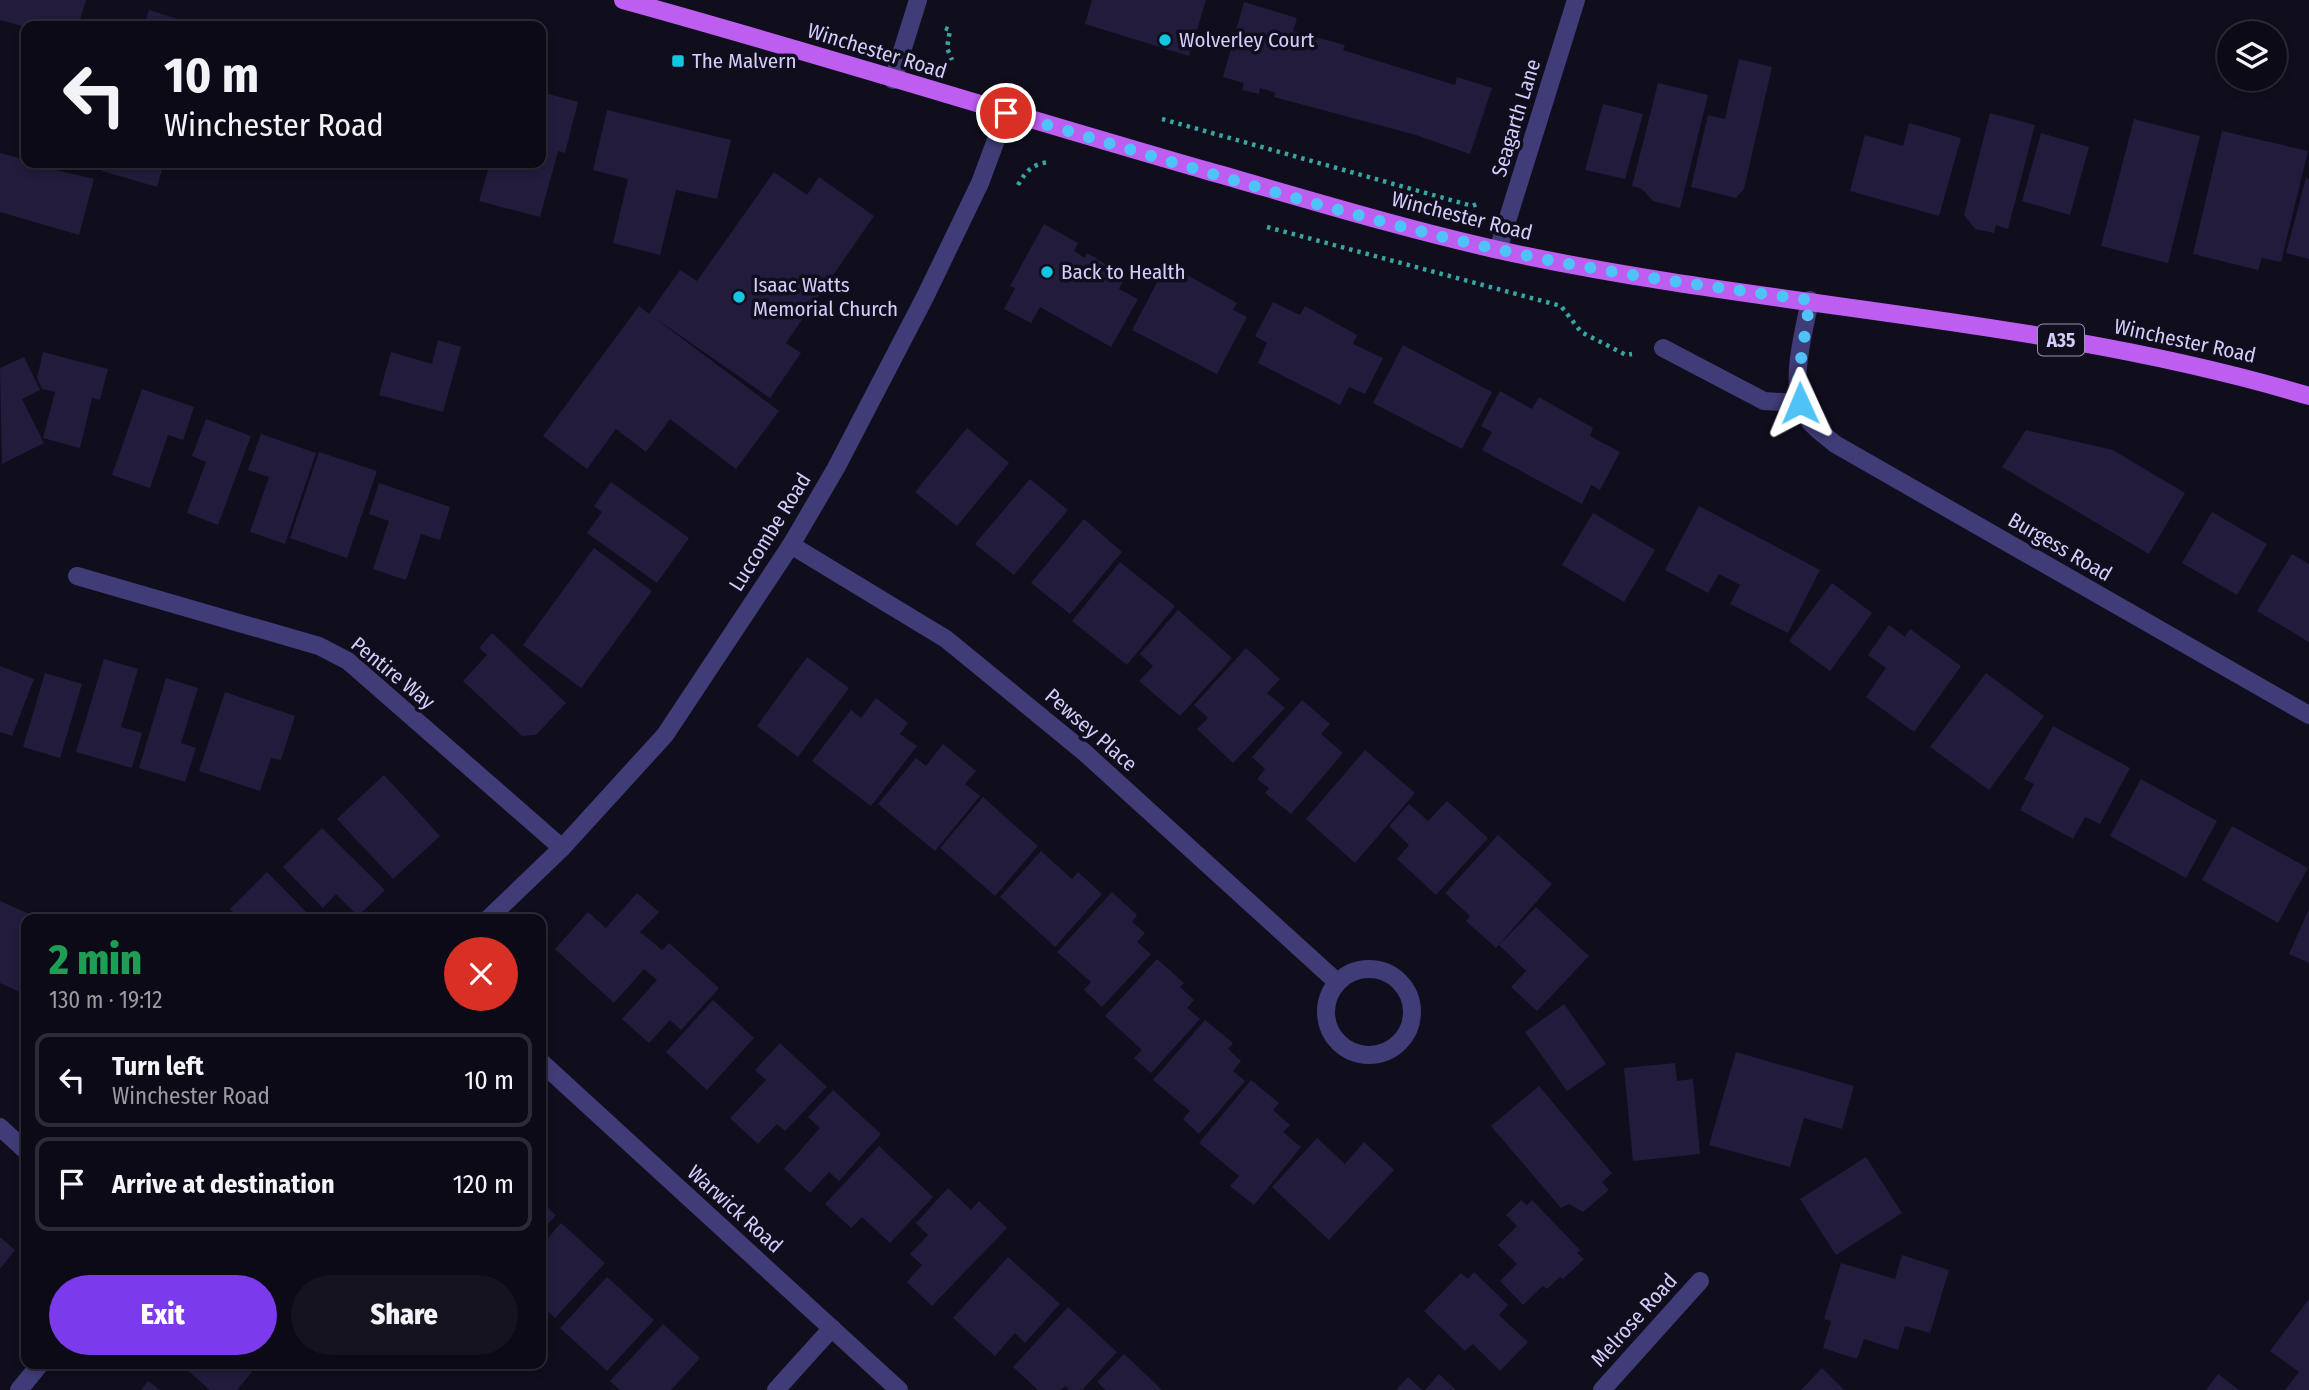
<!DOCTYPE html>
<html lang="en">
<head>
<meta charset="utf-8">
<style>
  :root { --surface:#0c0a16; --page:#15131f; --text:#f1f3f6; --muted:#9a9aa1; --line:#2c2b35; --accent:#7c3aed }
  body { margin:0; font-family:"Fira Sans Condensed",sans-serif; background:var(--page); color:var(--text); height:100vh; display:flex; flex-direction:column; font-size:26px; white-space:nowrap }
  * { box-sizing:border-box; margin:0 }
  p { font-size:23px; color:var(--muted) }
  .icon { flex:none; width:38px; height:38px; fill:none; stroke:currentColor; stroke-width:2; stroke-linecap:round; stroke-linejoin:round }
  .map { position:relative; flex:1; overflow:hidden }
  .drawer { position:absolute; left:21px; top:914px; width:525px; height:455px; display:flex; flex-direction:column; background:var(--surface); border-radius:14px; box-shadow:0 4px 10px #0003,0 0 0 2px var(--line) }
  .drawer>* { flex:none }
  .banner { position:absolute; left:21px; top:21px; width:525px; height:147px; border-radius:14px; box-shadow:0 4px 10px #0003,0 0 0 2px var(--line); background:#0c0a16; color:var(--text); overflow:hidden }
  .fabs { position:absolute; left:2217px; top:21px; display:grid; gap:14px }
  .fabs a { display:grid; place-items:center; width:70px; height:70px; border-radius:50%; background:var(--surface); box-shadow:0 4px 10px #0003,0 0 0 2px var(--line); font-size:35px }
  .pin { position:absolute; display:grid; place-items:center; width:60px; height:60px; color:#fff; margin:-30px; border:4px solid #fff; border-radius:50%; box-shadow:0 2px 7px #0007 }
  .me { position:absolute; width:77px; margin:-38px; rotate:359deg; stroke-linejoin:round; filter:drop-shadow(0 0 5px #0008) }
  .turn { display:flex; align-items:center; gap:24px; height:147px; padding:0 28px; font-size:32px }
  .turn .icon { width:91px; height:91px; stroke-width:2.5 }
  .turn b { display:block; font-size:49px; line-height:60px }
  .round { display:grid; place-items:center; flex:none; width:74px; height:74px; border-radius:37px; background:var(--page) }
  .overview { display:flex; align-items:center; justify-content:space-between; height:119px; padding:0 28px }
  h1 { font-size:42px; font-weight:800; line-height:52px; color:#1e9e55 }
  .button { display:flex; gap:14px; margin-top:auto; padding:14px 28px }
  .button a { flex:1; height:80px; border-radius:42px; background:var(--accent); color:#fff; font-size:28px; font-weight:800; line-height:80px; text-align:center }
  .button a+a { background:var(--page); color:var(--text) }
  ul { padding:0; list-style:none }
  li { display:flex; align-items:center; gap:21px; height:94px; margin:0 14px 10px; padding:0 14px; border:4px solid var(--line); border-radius:14px }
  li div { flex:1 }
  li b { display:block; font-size:26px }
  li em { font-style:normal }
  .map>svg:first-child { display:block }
  .building { fill:#231b3c }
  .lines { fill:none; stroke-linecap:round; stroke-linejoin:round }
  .path { stroke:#37a5a1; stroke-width:4.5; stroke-dasharray:3.5 5; stroke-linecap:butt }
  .street { stroke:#403c78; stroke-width:18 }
  .primary { stroke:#be5ef1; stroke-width:18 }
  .route { stroke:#4fc3f7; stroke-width:12; stroke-dasharray:0 21.6 }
  .poi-dot { fill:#13c7e1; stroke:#100d1d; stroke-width:2.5 }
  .labels { text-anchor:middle; stroke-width:7; stroke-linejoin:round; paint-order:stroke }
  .shield { fill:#100d1d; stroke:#9993b8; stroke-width:2 }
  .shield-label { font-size:19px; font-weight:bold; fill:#d4cdfb }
  .poi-label { font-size:21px; fill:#d4cdfb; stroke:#100d1d; text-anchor:start }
  .street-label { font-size:21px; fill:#d4cdfb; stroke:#100d1d }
</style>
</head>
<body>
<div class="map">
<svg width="2309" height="1390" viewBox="0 0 2309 1390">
  <rect width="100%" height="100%" fill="#100d1d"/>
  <g class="building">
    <polygon points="0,0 86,0 78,26 26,27 0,20"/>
    <polygon points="1092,0 1206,0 1189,56 1085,24"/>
    <polygon points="1244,2 1297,18 1293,31 1345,45 1343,50 1455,85 1457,77 1492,88 1470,154 1416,135 1274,97 1276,93 1260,88 1259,94 1242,90 1244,83 1223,77"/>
    <polygon points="149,10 200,26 144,26"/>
    <polygon points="282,20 302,26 280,26"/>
    <polygon points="1739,59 1772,67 1744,189 1736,198 1691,187 1708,115 1725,119"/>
    <polygon points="1658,83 1708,95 1680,208 1653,201 1642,189 1632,186"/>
    <polygon points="541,92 578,102 565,153 558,151 540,217 479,201 490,163 541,163"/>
    <polygon points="1603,104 1643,114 1625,179 1585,170"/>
    <polygon points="607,110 731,140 717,199 676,190 660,255 613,243 628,179 593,170"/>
    <polygon points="1990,113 2035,125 2008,229 1996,225 1994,233 1975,229 1964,215"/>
    <polygon points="2134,119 2200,136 2168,263 2101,246"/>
    <polygon points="1909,123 1961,138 1939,216 1850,191 1865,135 1903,146"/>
    <polygon points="2222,131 2308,151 2281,262 2262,258 2258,270 2193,254"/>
    <polygon points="2041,133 2089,147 2070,215 2022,201"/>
    <polygon points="0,153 26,160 26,163 94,179 79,235 0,212"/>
    <polygon points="104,163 164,163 157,187 102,171"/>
    <polygon points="774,172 807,195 819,177 874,216 786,343 801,353 770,398 652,316 779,411 736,469 670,419 646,452 616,429 587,469 543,436 639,306 649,314 680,270 697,281"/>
    <polygon points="2306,178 2309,179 2309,259 2286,253"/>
    <polygon points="1044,224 1078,243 1074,251 1085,258 1087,253 1109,266 1105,271 1124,279 1119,289 1138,299 1111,347 1040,307 1031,323 1004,309 1015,288 1010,286"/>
    <polygon points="1182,272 1237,303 1233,310 1247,317 1217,374 1132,330 1162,273 1177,280"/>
    <polygon points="1273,302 1300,315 1305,306 1357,335 1353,344 1383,358 1365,394 1349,387 1340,405 1258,363 1267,343 1255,336"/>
    <polygon points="438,340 461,347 443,412 379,395 391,352 432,364"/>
    <polygon points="1403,345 1492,392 1462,449 1373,403"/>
    <polygon points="43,352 108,369 100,400 92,398 80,448 43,438 55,392 42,389 37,378"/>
    <polygon points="24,357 40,390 22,399 44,443 2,464 0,368"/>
    <polygon points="142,389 194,407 183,440 168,435 150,488 112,475"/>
    <polygon points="1500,391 1532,409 1539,397 1593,428 1590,436 1620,452 1600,490 1591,485 1582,504 1482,450 1492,432 1481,426"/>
    <polygon points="206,419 251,436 218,525 187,513 206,462 192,456"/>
    <polygon points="967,428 1009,463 957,526 915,492"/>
    <polygon points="2026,430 2113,450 2185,493 2149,554 2002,467"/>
    <polygon points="261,434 316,453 285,544 250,532 269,477 248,470"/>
    <polygon points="319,452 377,471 347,558 290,538"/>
    <polygon points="1030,479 1068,510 1014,575 975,544"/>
    <polygon points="611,482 689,538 657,583 587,533 602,512 594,506"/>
    <polygon points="379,483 450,507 440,540 421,534 406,580 373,569 389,521 369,514"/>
    <polygon points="1699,506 1820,570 1788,633 1730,604 1740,585 1719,574 1708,593 1665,570"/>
    <polygon points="2212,512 2267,544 2237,595 2182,563"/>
    <polygon points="1593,513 1655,550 1624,602 1562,565"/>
    <polygon points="1084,519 1122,552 1070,614 1031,583"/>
    <polygon points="594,548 652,591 581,688 523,645"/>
    <polygon points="2292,554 2309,564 2309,642 2257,611"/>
    <polygon points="1120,562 1175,606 1127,665 1072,621"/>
    <polygon points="1832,583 1872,613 1830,671 1789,641"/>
    <polygon points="1178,610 1232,658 1180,716 1139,681 1153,666 1140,654"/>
    <polygon points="1889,625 1905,637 1910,629 1961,666 1914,732 1866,697 1886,668 1868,655"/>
    <polygon points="492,633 566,703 536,735 522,736 463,681 487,655 479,648"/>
    <polygon points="1246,648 1280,679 1267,693 1285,708 1233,763 1197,729 1208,718 1194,705"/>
    <polygon points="807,657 849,688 798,757 757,726"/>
    <polygon points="104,659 138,669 121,727 142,733 132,768 76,752"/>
    <polygon points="0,666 34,679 12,736 0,732"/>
    <polygon points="45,673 82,684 60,758 23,747"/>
    <polygon points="1986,673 2044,716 1989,790 1930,747"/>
    <polygon points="166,678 198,688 181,743 196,748 185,782 139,768"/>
    <polygon points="225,692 295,716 281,760 271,758 260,791 199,771"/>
    <polygon points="876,698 908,723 900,734 917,746 871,806 812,761 851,710 861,718"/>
    <polygon points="1302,700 1330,724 1321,734 1343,753 1291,814 1265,793 1269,788 1257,779 1265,769 1252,757"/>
    <polygon points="2053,726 2130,768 2100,824 2085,817 2073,839 2020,810 2034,784 2024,779"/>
    <polygon points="943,744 976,771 965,784 980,796 935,851 878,804 916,758 926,766"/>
    <polygon points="1365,750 1415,793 1355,863 1306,819"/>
    <polygon points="384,775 440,836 393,879 337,819"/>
    <polygon points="2141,779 2217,821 2186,878 2110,836"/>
    <polygon points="983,797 1038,846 995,896 940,848"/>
    <polygon points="1447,801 1488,838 1436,895 1397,859 1409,845 1389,826 1409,804 1428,821"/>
    <polygon points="2232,826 2308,868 2278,923 2202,880"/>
    <polygon points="322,828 385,890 358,916 336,894 323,908 283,867"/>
    <polygon points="1498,835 1552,884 1496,948 1466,921 1470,916 1445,893"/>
    <polygon points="1041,851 1072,879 1078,872 1102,894 1055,947 1000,897"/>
    <polygon points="267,872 313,919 239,919 230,909"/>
    <polygon points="1112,892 1137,915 1132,922 1145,933 1137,942 1151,954 1102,1007 1084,990 1091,982 1057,952"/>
    <polygon points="637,893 659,912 640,932 662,950 669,943 719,988 681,1030 670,1020 649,1043 622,1019 657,980 644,969 614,1003 555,949 588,912 606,928"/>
    <polygon points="0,901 41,919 26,919 26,995 0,983"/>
    <polygon points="1536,907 1589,956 1537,1011 1511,987 1526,971 1499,945"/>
    <polygon points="2309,909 2309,963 2289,954"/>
    <polygon points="1157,959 1184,983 1180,987 1194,1000 1187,1008 1200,1019 1151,1073 1134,1058 1142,1050 1105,1016"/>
    <polygon points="713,1000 754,1038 707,1090 666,1052"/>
    <polygon points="1564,1004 1606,1064 1567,1091 1525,1032"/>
    <polygon points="1205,1020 1233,1043 1228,1049 1241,1061 1233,1071 1245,1081 1199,1134 1183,1119 1190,1111 1153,1080"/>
    <polygon points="780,1043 827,1087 785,1131 777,1124 758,1144 730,1118 766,1080 755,1070"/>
    <polygon points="1736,1052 1854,1086 1842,1129 1804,1118 1790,1167 1709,1145"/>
    <polygon points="1675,1063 1677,1081 1693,1079 1700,1154 1633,1161 1624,1068"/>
    <polygon points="1251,1080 1279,1103 1273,1110 1290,1125 1283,1132 1301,1147 1254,1205 1230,1186 1239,1176 1199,1143"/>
    <polygon points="1539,1086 1612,1173 1602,1182 1609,1190 1583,1212 1569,1204 1561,1208 1491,1126"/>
    <polygon points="833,1090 881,1134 839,1181 829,1172 810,1193 784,1169 820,1128 808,1117"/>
    <polygon points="1317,1138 1345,1164 1364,1142 1394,1170 1329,1240 1272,1187"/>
    <polygon points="879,1146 933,1197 890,1243 862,1217 851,1228 825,1204"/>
    <polygon points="1866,1157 1902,1213 1836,1255 1800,1199"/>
    <polygon points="948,1188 971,1210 979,1201 1007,1228 932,1306 907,1282 922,1265 910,1254 928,1235 916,1223"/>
    <polygon points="1521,1200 1527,1205 1532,1200 1580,1250 1577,1253 1584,1259 1563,1279 1560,1277 1547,1289 1543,1286 1523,1305 1500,1281 1517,1264 1498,1245 1517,1226 1506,1215"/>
    <polygon points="541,1202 556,1215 541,1232"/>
    <polygon points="561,1223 605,1263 555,1318 541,1304 541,1246"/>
    <polygon points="0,1237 15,1250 0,1269"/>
    <polygon points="1902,1255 1949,1270 1930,1333 1905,1326 1898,1350 1864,1339 1857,1359 1823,1348 1831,1321 1824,1319 1841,1263 1895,1279"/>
    <polygon points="1008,1257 1060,1304 1025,1343 1015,1333 995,1356 953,1318"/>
    <polygon points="1474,1272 1508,1305 1499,1315 1528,1342 1500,1371 1473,1344 1465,1351 1424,1311 1461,1273 1468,1279"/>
    <polygon points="607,1277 654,1320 607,1371 560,1328"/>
    <polygon points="2309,1299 2309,1390 2285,1390 2299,1372 2270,1351"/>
    <polygon points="1068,1307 1117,1352 1082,1390 1069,1390 1065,1386 1061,1390 1038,1390 1013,1367"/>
    <polygon points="663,1324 700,1358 671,1390 620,1390 610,1381"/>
    <polygon points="1124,1354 1162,1390 1106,1390 1097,1382"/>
    <polygon points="179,1363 259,1363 237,1390 210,1390"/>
    <polygon points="1822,1368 1844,1390 1801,1390"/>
    <polygon points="1439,1374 1456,1390 1425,1390"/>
    <polygon points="2218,1374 2239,1390 2206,1390"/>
    <polygon points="1408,1377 1422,1390 1396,1390"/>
    <polygon points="148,1381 160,1390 141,1390"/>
  </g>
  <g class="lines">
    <g class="path">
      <polyline points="945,28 950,30 947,48 952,60"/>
      <polyline points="1162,119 1472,206 1477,204"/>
      <path d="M 1018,185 C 1026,171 1033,163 1051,162"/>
      <polyline points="1267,227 1561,306 1581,332 1626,355 1632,354"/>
    </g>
    <g class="street">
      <polyline points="893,80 918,0"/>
      <polyline points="1498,250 1576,0"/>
      <path d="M 1810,300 C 1803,337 1786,390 1810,422 C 1817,430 1827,437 1835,444 L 2309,715"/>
      <polyline points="1663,348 1764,401 1800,403"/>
      <polyline points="791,545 946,639 1084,752 1337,982"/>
      <polyline points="77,576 319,646 348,661 562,848"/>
      <polyline points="488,919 562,848 665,735 791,545 836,468 925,297 980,183 1006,113"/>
      <circle cx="1369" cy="1012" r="43"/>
      <polyline points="541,1062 899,1390"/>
      <polyline points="0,1127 26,1151"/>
      <polyline points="19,1390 41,1363"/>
      <polyline points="776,1390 832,1328"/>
      <polyline points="1602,1390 1700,1281"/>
    </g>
    <path class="primary" d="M 623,0 C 819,54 1013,115 1208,171 C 1306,199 1404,229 1503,251 C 1770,309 2046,317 2309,396"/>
  </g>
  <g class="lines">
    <path class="route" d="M 1006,113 C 1170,160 1334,214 1501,250 C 1603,273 1706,286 1810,300 L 1798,379 L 1800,403"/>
  </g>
  <g class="poi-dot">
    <circle cx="1165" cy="40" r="7"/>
    <rect x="671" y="54" width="14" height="14" rx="3.5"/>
    <circle cx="1047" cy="272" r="7"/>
    <circle cx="739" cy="297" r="7"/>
  </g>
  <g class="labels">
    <rect class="shield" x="2038" y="324.5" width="46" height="31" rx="5"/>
    <g class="shield-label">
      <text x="2061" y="347">A35</text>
    </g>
    <g class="poi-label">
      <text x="1179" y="47">Wolverley Court</text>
      <text x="692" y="68">The Malvern</text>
      <text x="1061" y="279">Back to Health</text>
      <text x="753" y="292">Isaac Watts<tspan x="753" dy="24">Memorial Church</tspan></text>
    </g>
    <g class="street-label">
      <text transform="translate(877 51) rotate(17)" y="7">Winchester Road</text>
      <text transform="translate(1516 118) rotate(-73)" y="7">Seagarth Lane</text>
      <text transform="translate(1462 216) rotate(14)" y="7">Winchester Road</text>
      <text transform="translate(2185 341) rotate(12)" y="7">Winchester Road</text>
      <text transform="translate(770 532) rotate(-58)" y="7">Luccombe Road</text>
      <text transform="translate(2060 547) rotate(30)" y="7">Burgess Road</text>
      <text transform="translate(393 673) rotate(39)" y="7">Pentire Way</text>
      <text transform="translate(1091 730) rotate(41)" y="7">Pewsey Place</text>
      <text transform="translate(735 1209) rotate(42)" y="7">Warwick Road</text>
      <text transform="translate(1634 1320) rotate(-48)" y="7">Melrose Road</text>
    </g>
  </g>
</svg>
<div class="fabs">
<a><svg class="icon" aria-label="layers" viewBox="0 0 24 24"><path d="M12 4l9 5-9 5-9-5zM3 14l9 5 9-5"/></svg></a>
</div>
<div class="pin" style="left:1006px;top:113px;background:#d93025"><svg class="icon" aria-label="arrive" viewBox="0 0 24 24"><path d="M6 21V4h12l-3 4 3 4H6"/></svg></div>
<svg class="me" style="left:1800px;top:403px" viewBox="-20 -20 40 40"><path d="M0-17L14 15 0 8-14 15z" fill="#4fc3f7" stroke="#fff" stroke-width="4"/></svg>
<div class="banner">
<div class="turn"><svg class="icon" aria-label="left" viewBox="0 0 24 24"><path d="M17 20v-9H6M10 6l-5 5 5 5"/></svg><div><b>10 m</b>Winchester Road</div></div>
</div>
<section class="drawer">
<div class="overview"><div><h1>2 min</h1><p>130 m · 19:12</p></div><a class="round" style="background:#d93025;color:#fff"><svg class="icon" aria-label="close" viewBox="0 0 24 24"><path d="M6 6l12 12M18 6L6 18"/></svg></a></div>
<ul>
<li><svg class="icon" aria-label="left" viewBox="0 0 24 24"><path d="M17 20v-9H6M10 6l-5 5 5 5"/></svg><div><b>Turn left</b><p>Winchester Road</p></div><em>10 m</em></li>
<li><svg class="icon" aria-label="arrive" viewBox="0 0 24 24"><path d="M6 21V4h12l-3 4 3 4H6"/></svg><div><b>Arrive at destination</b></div><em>120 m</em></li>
</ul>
<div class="button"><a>Exit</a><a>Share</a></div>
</section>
</div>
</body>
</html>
